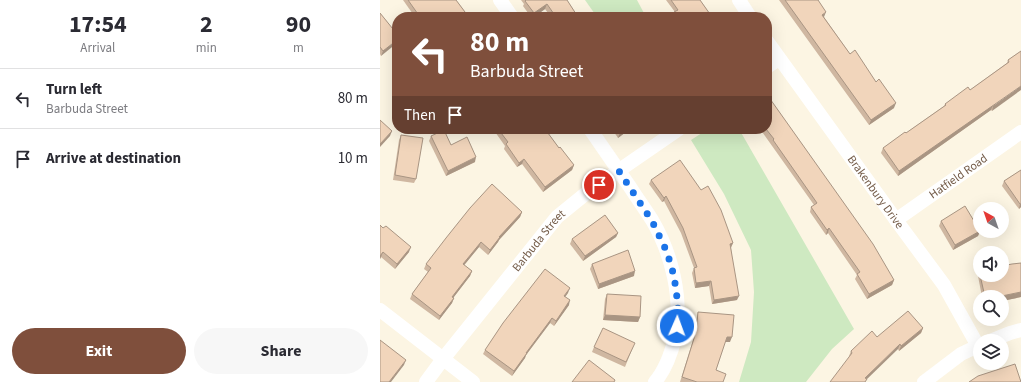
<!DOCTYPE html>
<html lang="en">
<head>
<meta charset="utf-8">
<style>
  :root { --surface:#fff; --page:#f7f7f7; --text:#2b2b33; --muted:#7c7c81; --line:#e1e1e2; --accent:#7f4f3c }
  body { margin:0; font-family:"Source Sans 3",sans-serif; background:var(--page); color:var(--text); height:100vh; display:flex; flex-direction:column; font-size:15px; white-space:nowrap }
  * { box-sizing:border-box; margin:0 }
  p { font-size:13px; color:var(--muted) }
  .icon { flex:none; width:22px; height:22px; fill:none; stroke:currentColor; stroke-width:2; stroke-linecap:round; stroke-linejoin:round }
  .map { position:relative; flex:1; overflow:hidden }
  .side { display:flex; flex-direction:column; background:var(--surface); width:380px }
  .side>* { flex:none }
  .banner { position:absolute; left:12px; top:12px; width:380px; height:122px; border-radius:16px; box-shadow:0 4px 16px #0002; background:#7f4f3c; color:#fff; overflow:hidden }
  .needle { width:26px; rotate:320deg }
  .buttons { position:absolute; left:593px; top:202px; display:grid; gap:8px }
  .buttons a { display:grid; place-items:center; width:36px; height:36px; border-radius:50%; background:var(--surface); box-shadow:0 4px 16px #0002; font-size:20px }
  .pin { position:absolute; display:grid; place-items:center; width:34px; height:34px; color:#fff; margin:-17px; border:2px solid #fff; border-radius:50%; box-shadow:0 1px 4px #0007 }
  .me { position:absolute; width:44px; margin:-22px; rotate:2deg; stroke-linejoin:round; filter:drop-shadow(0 0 3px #0008) }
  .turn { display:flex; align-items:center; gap:14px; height:84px; padding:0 12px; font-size:18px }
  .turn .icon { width:52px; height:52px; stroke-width:2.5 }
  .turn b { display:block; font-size:28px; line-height:34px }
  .then { display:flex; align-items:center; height:38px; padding:0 12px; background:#0003; gap:8px; font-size:15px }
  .eta { display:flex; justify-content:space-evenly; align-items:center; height:68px; text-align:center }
  .eta b { font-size:24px; font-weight:700; line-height:28px }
  .button { display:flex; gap:8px; margin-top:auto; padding:8px 12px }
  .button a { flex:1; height:46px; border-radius:24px; background:var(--accent); color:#fff; font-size:16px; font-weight:700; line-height:46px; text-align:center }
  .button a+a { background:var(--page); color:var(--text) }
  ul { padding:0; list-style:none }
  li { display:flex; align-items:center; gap:12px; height:60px; padding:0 12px; border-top:1px solid var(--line) }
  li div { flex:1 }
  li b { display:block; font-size:15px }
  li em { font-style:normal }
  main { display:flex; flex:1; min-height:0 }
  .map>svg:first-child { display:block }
  .green { fill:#cee9c1 }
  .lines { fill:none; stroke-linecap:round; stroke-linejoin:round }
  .minor { stroke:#fff; stroke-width:14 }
  .wall { fill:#cfb7a1 }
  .shaded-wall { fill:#a99583 }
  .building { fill:#f1d5bb; stroke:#a99583 }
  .route { stroke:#1a73e8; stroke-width:7; stroke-dasharray:0 12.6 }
  .labels { text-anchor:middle; stroke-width:3; stroke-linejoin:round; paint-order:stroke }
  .street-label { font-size:12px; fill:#745c49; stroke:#fff8e9 }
</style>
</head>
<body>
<main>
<section class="side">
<div class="eta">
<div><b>17:54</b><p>Arrival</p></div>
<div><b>2</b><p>min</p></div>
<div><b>90</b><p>m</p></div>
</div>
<ul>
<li><svg class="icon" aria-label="left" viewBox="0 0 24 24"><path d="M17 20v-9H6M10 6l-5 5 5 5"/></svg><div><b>Turn left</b><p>Barbuda Street</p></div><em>80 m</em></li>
<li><svg class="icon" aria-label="arrive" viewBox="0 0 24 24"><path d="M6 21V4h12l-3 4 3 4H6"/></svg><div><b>Arrive at destination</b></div><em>10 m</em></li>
</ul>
<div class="button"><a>Exit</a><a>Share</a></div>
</section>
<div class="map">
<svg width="641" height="382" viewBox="0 0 641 382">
  <rect width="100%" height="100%" fill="#fcf5e3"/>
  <g class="green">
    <polygon points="205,0 257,0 266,17 217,17"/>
    <polygon points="328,129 359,129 474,329 452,349 426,382 359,382 371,342 374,292 371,250 344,194 311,140"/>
  </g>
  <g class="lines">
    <g class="minor">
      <polyline points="120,0 132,17"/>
      <polyline points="359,0 370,17"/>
      <path id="s1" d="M 387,41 L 516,220 L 564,285 L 598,346"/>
      <polyline points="387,67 399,59"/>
      <path d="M 210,129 C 223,148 237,168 250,187 C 257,198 265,209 272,220 C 292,254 303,299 295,338 C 291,354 286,369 275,382"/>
      <path id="s2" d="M 516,220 L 641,132"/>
      <polyline points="0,310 93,382"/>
      <polyline points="610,341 630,333 641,330"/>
      <path id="s3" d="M 46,382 L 63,359 L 177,217 L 209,191 L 299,129"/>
      <polyline points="544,382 581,354 600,345"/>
    </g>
  </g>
  <g class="wall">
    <polygon points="23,0 76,0 88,16 88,17 35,17"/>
    <polygon points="141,0 187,0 198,17 171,17 165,9 154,17 151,17 143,6 144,4"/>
    <polygon points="286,0 320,0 332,17 292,17 295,12"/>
    <polygon points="399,0 438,0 444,17 470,54 496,82 514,108 489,125"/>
    <polygon points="0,13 17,34 1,56 0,54"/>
    <polygon points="641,51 612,111 611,110 518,176 501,153 503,148 526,133 564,106 565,104 590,90 627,63 628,60"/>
    <polygon points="113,129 165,129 179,148 194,165 192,170 163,192 142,164 137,167 124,149 125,146"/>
    <polygon points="232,129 250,129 238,138"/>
    <polygon points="380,129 387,129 514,280 512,285 487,299 475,279 477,275 448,233 446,235 430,212 431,207 434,205"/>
    <polygon points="21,135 36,179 34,183 13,180 19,140"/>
    <polygon points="51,136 71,145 95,162 66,176 49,141"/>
    <polygon points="641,170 641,207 639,209 622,186 624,181"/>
    <polygon points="271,180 353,243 351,248 357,300 332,304 329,286 315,288 312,273 314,268 301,233 284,201 282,202 269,184"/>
    <polygon points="142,212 140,217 119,240 118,242 108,255 99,247 84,265 92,271 90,276 73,298 74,298 72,303 59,320 30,299 32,294 48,272 44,269 46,264"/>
    <polygon points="561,221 600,231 598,236 573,250 559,226"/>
    <polygon points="0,225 29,252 15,269 1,257 0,259"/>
    <polygon points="238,233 236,237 203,261 190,244 192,239"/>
    <polygon points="641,263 641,297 622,301 622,297 602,297 598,276 599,271"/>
    <polygon points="212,264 254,276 218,289 210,269"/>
    <polygon points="188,293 185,297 189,305 174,326 170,323 146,355 145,358 132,376 103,354 105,350"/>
    <polygon points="227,294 260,317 258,322 223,320 225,299"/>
    <polygon points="318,312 350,342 345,342 336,370 343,382 300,382 314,337 317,317"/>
    <polygon points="543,328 541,333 519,351 518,349 469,356 471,351 497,337"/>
    <polygon points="214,347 253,347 245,367 212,352"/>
  </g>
  <g class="shaded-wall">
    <polygon points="167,4 165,9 154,17 152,17 154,13"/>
    <polygon points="446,12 444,17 440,20 442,15"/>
    <polygon points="17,40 17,43 1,56 3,51"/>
    <polygon points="641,86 641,90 612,111 613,106"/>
    <polygon points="516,103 514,108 489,125 491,120"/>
    <polygon points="613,105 611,110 518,176 519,171"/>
    <polygon points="245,129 250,129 238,138 240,133"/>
    <polygon points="12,131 10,136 0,147 0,144"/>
    <polygon points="96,157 95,162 66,176 68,171"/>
    <polygon points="144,159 142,164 137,167 139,163"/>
    <polygon points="194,165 192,170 163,192 165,187"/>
    <polygon points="286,196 284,201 282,202 284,198"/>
    <polygon points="640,204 641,204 641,207 639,209"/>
    <polygon points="142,212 140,217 119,240 118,242 108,255 110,250 119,237"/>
    <polygon points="449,228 448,233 446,235 447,230"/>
    <polygon points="600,231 598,236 573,250 575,245"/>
    <polygon points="238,233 236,237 203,261 205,256"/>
    <polygon points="101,242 99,247 81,269 83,264"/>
    <polygon points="353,243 351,247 348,248 350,244"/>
    <polygon points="31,247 29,252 15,269 17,264"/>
    <polygon points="3,252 1,257 0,259 0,256"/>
    <polygon points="92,271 90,276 70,302 72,297"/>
    <polygon points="255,271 254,276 218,289 219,284"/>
    <polygon points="514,280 512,285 487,299 489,294"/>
    <polygon points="331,281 329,286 315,288 316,283"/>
    <polygon points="190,288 188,293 182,301 184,296"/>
    <polygon points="641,292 641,297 622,301 622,297 617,297"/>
    <polygon points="359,296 357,300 332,304 334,300"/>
    <polygon points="74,298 72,303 59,320 60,316"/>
    <polygon points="190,300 189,305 174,326 176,321"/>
    <polygon points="225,315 260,317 258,322 223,320"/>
    <polygon points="172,318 170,323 146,355 145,358 132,376 134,371 146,353"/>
    <polygon points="543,328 541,333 519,351 521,346"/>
    <polygon points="347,337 352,337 350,342 345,342"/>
    <polygon points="520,344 518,349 484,382 485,378"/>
    <polygon points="26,360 24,365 11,382 9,382"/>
  </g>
  <g class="building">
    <polygon points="28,0 76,0 88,16 87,17 40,17"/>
    <polygon points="146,0 187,0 198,17 176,17 167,4 154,13 145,1"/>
    <polygon points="291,0 320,0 332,17 297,17 294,12 298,10"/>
    <polygon points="405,0 438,0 446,12 442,15 470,54 475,50 496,82 499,79 516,103 491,120"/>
    <polygon points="0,13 17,34 17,40 3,51 0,47"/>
    <polygon points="205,13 208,17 200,17"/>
    <polygon points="641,51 641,86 519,171 503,148 525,132 526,133 566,105 565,104 588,87 590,90 629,62 628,60"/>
    <polygon points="388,96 493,244 514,280 489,294 477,274 480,272 449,228 447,230 431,207 437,203 393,140 394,139 386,129 387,129 387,97"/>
    <polygon points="0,120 12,131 0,144"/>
    <polygon points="118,129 165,129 179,148 180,147 194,165 165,187 144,159 139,163 126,144 128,142"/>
    <polygon points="238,129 245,129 240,133"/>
    <polygon points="64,130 71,145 87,137 96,157 68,171 51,136"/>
    <polygon points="21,135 43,138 36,179 15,175"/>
    <polygon points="300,160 321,190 328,186 341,210 353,243 350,244 359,296 334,300 331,281 316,283 314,268 317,267 303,228 286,196 284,198 271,180"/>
    <polygon points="641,170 641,204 640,204 624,181"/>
    <polygon points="112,184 142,212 119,237 120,237 110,250 101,242 83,264 92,271 72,297 74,298 60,316 32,294 51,268 46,264 66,238 90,208"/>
    <polygon points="585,206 600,231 575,245 561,221"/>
    <polygon points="225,215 238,233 205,256 192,239"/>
    <polygon points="0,225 3,228 6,226 31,247 17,264 3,252 0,256"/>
    <polygon points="248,250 255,271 219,284 212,264"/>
    <polygon points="641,263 641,292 617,297 605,297 600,275 622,275 622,266 632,264"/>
    <polygon points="165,269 190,288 184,296 190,300 176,321 172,318 146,353 147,353 134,371 105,350 123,323"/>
    <polygon points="227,294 261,296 260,317 225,315"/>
    <polygon points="528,311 543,328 521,346 520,344 485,378 487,379 485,382 450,382 472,353 471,351 492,331 497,337"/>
    <polygon points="318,312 354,315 352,337 347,337 336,370 346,374 343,382 317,382 302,377 316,332"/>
    <polygon points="223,328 255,343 246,362 214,347"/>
    <polygon points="0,340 26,360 9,382 0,382"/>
    <polygon points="209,360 235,380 234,382 192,382"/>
    <polygon points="635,364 641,382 589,382 598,376"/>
  </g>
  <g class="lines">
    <polyline class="route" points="219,185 239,171 272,221 287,252 294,276 298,305 297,326"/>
  </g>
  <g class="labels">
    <g class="street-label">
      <text dy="4" stroke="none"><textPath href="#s2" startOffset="76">Hatfield Road</textPath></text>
      <text dy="4" stroke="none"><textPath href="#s1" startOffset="186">Brakenbury Drive</textPath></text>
      <text dy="4" stroke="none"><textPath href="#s3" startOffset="181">Barbuda Street</textPath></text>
    </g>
  </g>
</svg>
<div class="buttons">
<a><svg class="needle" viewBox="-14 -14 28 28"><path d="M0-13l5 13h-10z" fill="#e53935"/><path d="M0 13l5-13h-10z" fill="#7c7c81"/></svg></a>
<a><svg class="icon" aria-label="sound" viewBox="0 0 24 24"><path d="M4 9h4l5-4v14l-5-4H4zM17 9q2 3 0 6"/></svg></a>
<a><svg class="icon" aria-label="search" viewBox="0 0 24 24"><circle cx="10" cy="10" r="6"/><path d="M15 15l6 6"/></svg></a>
<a><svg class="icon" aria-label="layers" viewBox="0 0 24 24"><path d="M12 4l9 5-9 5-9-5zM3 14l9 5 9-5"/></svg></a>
</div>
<div class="pin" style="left:219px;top:185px;background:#d93025"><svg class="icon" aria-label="arrive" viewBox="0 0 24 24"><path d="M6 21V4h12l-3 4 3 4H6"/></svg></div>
<svg class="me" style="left:297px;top:326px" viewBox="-20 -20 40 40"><circle r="17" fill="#1a73e8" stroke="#fff" stroke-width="3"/><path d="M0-11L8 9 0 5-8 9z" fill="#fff"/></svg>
<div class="banner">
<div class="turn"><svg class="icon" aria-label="left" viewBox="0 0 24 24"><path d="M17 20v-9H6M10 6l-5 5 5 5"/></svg><div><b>80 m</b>Barbuda Street</div></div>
<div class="then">Then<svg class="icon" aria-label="arrive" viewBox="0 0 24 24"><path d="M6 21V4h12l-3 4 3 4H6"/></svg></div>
</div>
</div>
</main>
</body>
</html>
